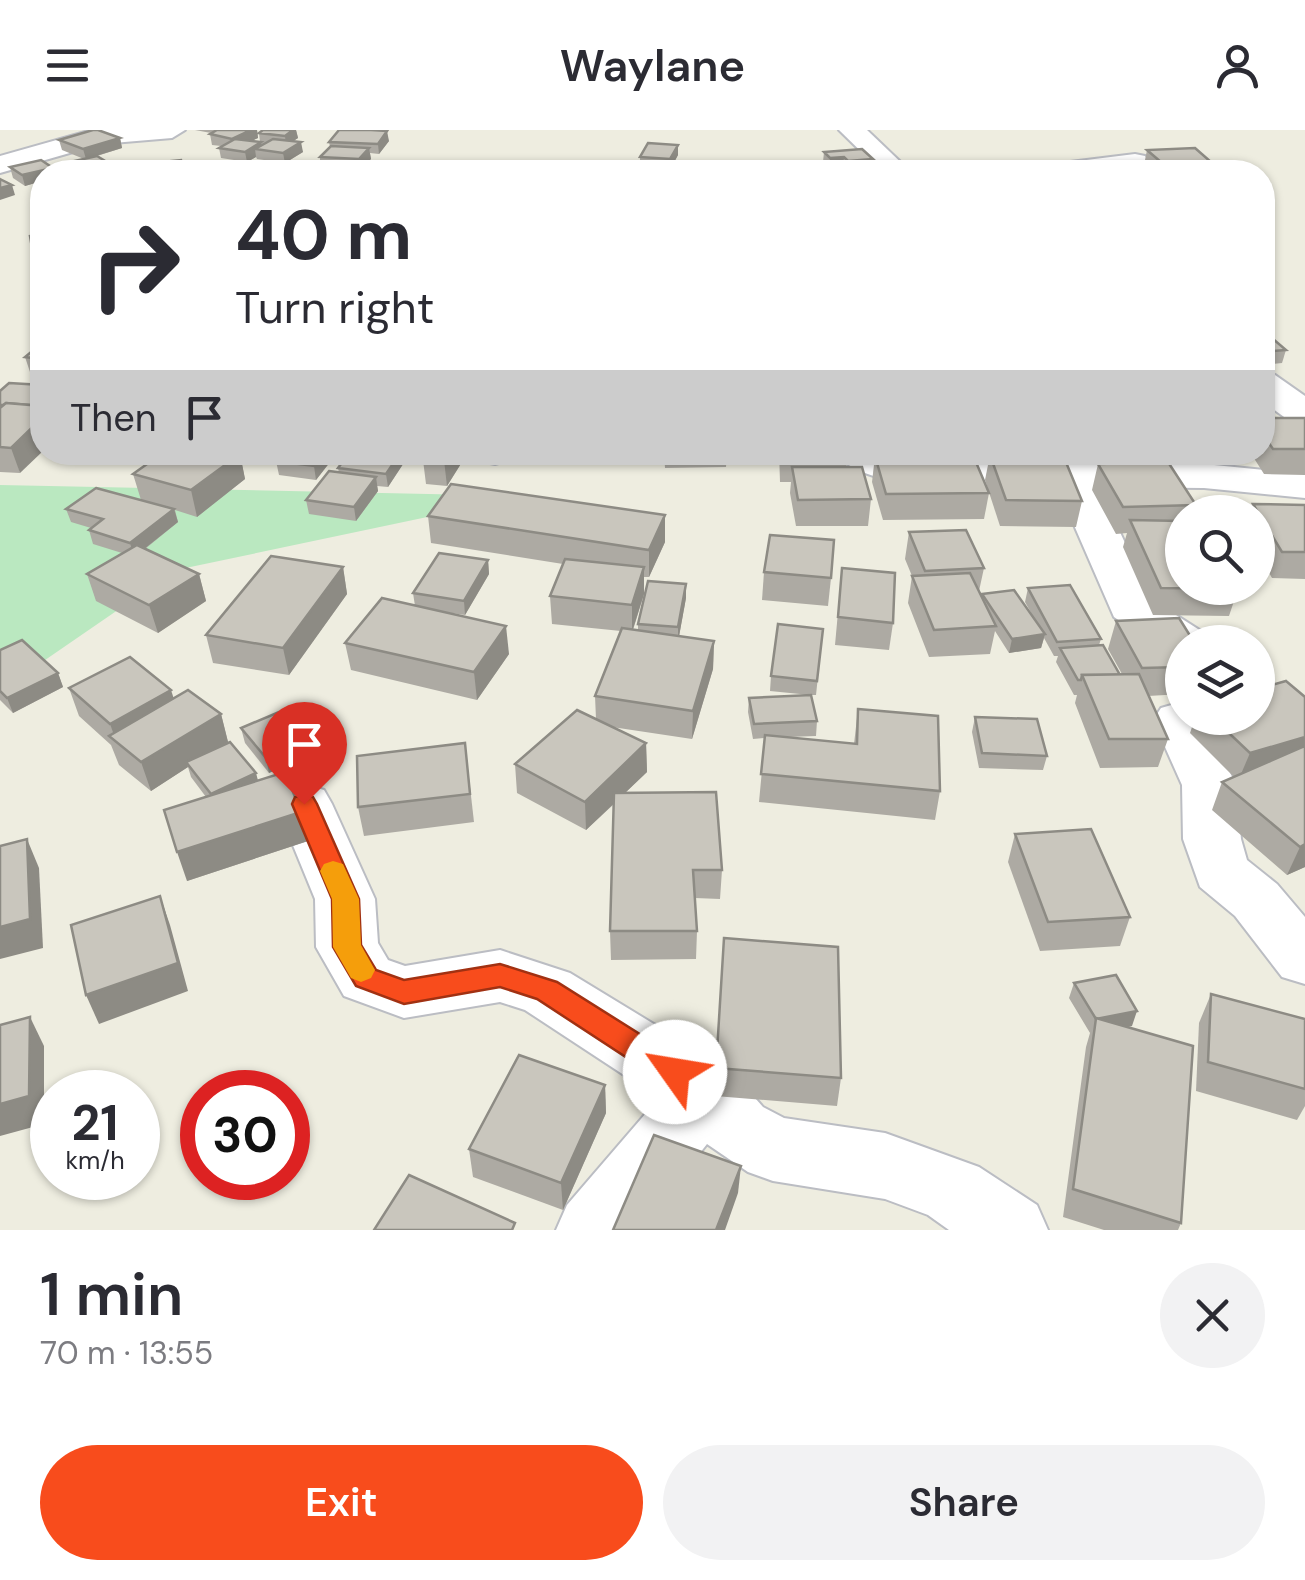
<!DOCTYPE html>
<html lang="en">
<head>
<meta charset="utf-8">
<style>
  :root { --surface:#fff; --page:#f2f2f3; --text:#2b2b33; --muted:#7c7c81; --accent:#f84c1c }
  body { margin:0; font-family:"DM Sans",sans-serif; background:var(--page); color:var(--text); height:100vh; display:flex; flex-direction:column; font-size:38px; white-space:nowrap }
  * { box-sizing:border-box; margin:0 }
  p { font-size:32px; color:var(--muted) }
  .icon { flex:none; width:55px; height:55px; fill:none; stroke:currentColor; stroke-width:2; stroke-linecap:round; stroke-linejoin:round }
  .map { position:relative; height:1100px; overflow:hidden }
  .sheet { display:flex; flex-direction:column; background:var(--surface); flex:1 }
  .sheet>* { flex:none }
  .hud { position:absolute; left:30px; top:30px; width:1245px; height:305px; border-radius:40px; box-shadow:0 2px 8px #0004; background:#fff; color:var(--text); overflow:hidden }
  .tools { position:absolute; left:1165px; top:365px; display:grid; gap:20px }
  .tools a { display:grid; place-items:center; width:110px; height:110px; border-radius:50%; background:var(--surface); box-shadow:0 2px 8px #0004; font-size:50px }
  .speed { position:absolute; left:30px; top:940px; display:flex; gap:20px; font-size:50px; font-weight:700; text-align:center }
  .speed>* { display:grid; place-content:center; width:130px; height:130px; border-radius:50%; background:var(--surface); box-shadow:0 2px 8px #0004; line-height:1 }
  .speed small { font-size:25px; font-weight:400 }
  .speed .limit { border:15px solid #d22; background:#fff; color:#111 }
  .pin { position:absolute; display:grid; place-items:center; width:85px; height:85px; color:#fff; margin:-102px -42px; border-radius:50% 50% 50% 0; rotate:-45deg; box-shadow:0 0 10px #0007 }
  .pin .icon { rotate:45deg }
  .me { position:absolute; width:110px; margin:-55px; rotate:302deg; stroke-linejoin:round; filter:drop-shadow(0 0 8px #0008) }
  .turn { display:flex; align-items:center; gap:35px; height:210px; padding:0 40px; font-size:45px }
  .turn .icon { width:130px; height:130px; stroke-width:2.5 }
  .turn b { display:block; font-size:70px; line-height:85px }
  .then { display:flex; align-items:center; height:95px; padding:0 40px; background:#0003; gap:20px; font-size:38px }
  .round { display:grid; place-items:center; flex:none; width:105px; height:105px; border-radius:52px; background:var(--page) }
  .headline { display:flex; align-items:center; justify-content:space-between; height:170px; padding:0 40px }
  h1 { font-size:60px; font-weight:600; line-height:75px }
  .cta { display:flex; gap:20px; margin-top:auto; padding:20px 40px }
  .cta a { flex:1; height:115px; border-radius:60px; background:var(--accent); color:#fff; font-size:40px; font-weight:600; line-height:115px; text-align:center }
  .cta a+a { background:var(--page); color:var(--text) }
  header { display:flex; justify-content:space-between; align-items:center; height:130px; padding:0 40px; background:var(--surface); font-size:45px; font-weight:600 }
  .map>svg:first-child { display:block }
  .green { fill:#bae8c0 }
  .lines { fill:none; stroke-linecap:round; stroke-linejoin:round }
  .minor-casing { stroke:#bbbdc3; stroke-width:4 }
  .minor { fill:#fff; fill-rule:evenodd }
  .wall { fill:#adaaa3 }
  .shaded-wall { fill:#8d8b84 }
  .building { fill:#c9c6bd; stroke:#8d8b84; stroke-width:2.5 }
  .route { fill:#f84c1c; stroke:#a13112; stroke-width:2.5 }
  .slow { fill:#f59e0b }
</style>
</head>
<body>
<header><svg class="icon" aria-label="menu" viewBox="0 0 24 24"><path d="M4 6h16M4 12h16M4 18h16"/></svg>Waylane<svg class="icon" aria-label="person" viewBox="0 0 24 24"><circle cx="12" cy="8" r="4"/><path d="M4 21q1-7 8-7t8 7"/></svg></header>
<div class="map">
<svg width="1305" height="1100" viewBox="0 0 1305 1100">
  <rect width="100%" height="100%" fill="#eeede0"/>
  <polygon class="green" points="0,355 527,366 176,440 0,561"/>
  <g class="lines">
    <g class="minor-casing">
      <g id="minor">
        <polygon points="92,0 185,0 172,8 101,14 0,43 0,26"/>
        <polygon points="839,0 867,0 911,42 882,42"/>
        <polygon points="1135,24 1145,26 1149,32 1145,38 1116,42 1040,42 1054,34"/>
        <polygon points="1262,242 1275,245 1305,266 1305,295 1291,292 1262,271"/>
        <polygon points="469,322 515,322 509,330 495,334 475,330"/>
        <path d="M 835,322 L 882,322 L 912,330 L 1204,334 L 1305,344 L 1305,368 L 1204,358 L 1099,357 L 1151,469 L 1201,501 L 1208,512 L 1182,512 L 1182,527 L 1167,523 L 1114,487 L 1057,356 C 1005,356 867,368 835,322 Z"/>
        <polygon points="1182,572 1182,588 1228,588 1220,600 1211,603 1236,655 1241,709 1247,730 1277,754 1305,787 1305,854 1282,847 1235,786 1200,757 1183,709 1182,655 1153,590 1161,578"/>
        <polygon points="304,654 324,660 332,674 375,769 378,813 388,830 405,836 500,820 570,843 731,941 763,977 784,988 885,1003 979,1037 1037,1075 1048,1100 949,1100 928,1085 885,1069 773,1051 748,1042 707,1014 639,1100 556,1100 567,1075 659,968 525,880 500,872 404,888 344,866 316,817 315,769 276,674 284,660"/>
      </g>
    </g>
    <use href="#minor" class="minor"/>
  </g>
  <g class="wall">
    <polygon points="195,0 257,0 258,8 251,11 260,12 259,3 263,0 296,0 298,8 293,11 303,22 285,33 257,29 256,27 247,32 221,28 219,18 221,16 212,15 210,4 211,3"/>
    <polygon points="120,8 122,18 97,26 115,37 117,41 130,42 58,42 56,35 84,29 62,20 59,10"/>
    <polygon points="389,11 379,24 370,23 371,29 360,39 320,32 320,27 330,17 329,12"/>
    <polygon points="678,15 678,25 673,34 694,35 694,42 669,42 669,39 640,38 640,27"/>
    <polygon points="1147,20 1211,32 1208,42 1158,42 1145,30"/>
    <polygon points="824,22 873,29 872,38 903,42 859,42 859,41 847,42 843,37 829,38 823,32"/>
    <polygon points="10,37 53,38 54,42 42,42 42,51 25,56 13,48"/>
    <polygon points="1262,107 1271,116 1264,138 1262,138"/>
    <polygon points="1262,204 1286,220 1282,233 1262,235"/>
    <polygon points="42,213 42,252 33,251 25,227"/>
    <polygon points="0,261 20,343 0,342"/>
    <polygon points="1262,288 1305,288 1305,345 1264,344 1250,322 1262,322"/>
    <polygon points="244,322 275,322 268,330"/>
    <polygon points="284,322 328,322 330,332 316,350 279,345 276,331"/>
    <polygon points="422,322 461,322 462,332 447,356 426,354"/>
    <polygon points="512,322 584,322 581,333 513,332"/>
    <polygon points="664,322 727,322 726,337 665,338"/>
    <polygon points="779,322 847,322 846,337 871,369 868,396 796,396 790,363 791,352 780,352"/>
    <polygon points="1076,322 1135,322 1132,333 1196,375 1194,382 1182,382 1182,458 1238,459 1229,486 1153,485 1123,417 1127,403 1116,404 1092,360 1098,334 1113,334 1078,331"/>
    <polygon points="240,324 245,349 197,387 175,380 178,392 145,419 199,444 206,471 158,503 96,471 87,444 122,423 93,414 89,400 91,398 71,392 66,379 141,370 133,344"/>
    <polygon points="990,325 1082,371 1076,397 1000,396 985,350"/>
    <polygon points="875,326 989,363 984,389 883,390 872,352"/>
    <polygon points="407,328 388,357 377,356 378,361 356,391 309,384 306,370 339,343 338,338"/>
    <polygon points="1253,374 1305,375 1305,449 1272,448 1258,423 1258,382 1251,382"/>
    <polygon points="665,385 665,412 649,447 644,447 644,464 633,500 638,500 638,494 686,468 679,506 714,511 713,539 692,609 612,597 646,613 647,642 625,663 722,740 720,769 695,768 697,801 696,829 611,830 610,801 614,674 586,700 517,663 515,634 596,589 595,566 621,501 552,494 550,466 563,434 431,413 428,386"/>
    <polygon points="909,402 984,438 979,461 982,466 982,464 1034,488 1025,472 1028,458 1101,509 1099,515 1120,545 1122,544 1108,519 1116,491 1182,512 1182,564 1148,566 1168,609 1158,637 1100,638 1075,573 1077,565 1074,565 1056,532 1058,526 1054,526 1044,508 1041,518 1009,523 995,501 990,524 929,527 908,473 912,446 905,429"/>
    <polygon points="488,430 489,444 465,485 438,481 509,524 477,570 351,540 345,513 415,476 413,463"/>
    <polygon points="343,437 347,464 289,545 213,533 206,505"/>
    <polygon points="842,438 893,493 889,520 835,515"/>
    <polygon points="764,442 831,448 828,476 762,470"/>
    <polygon points="823,499 816,565 811,565 817,591 816,606 788,607 854,614 858,579 940,661 935,690 759,672 765,608 753,609 748,582 749,568 810,565 770,561 771,546"/>
    <polygon points="0,520 58,543 63,557 13,583 0,570"/>
    <polygon points="69,558 221,584 228,612 258,651 308,711 187,751 206,667 191,647 188,637 151,661 119,635 111,615 79,586"/>
    <polygon points="1258,559 1305,737 1287,745 1212,680 1222,652 1234,647 1190,603 1195,588 1258,588"/>
    <polygon points="975,587 1047,626 1043,640 979,638 972,602"/>
    <polygon points="241,598 304,611 307,625 269,643 245,613"/>
    <polygon points="465,613 474,692 364,706 358,677"/>
    <polygon points="1015,704 1130,787 1120,816 1040,821 1008,732"/>
    <polygon points="724,808 841,948 837,976 715,966"/>
    <polygon points="1074,853 1132,896 1125,897 1181,1093 1178,1100 1104,1100 1063,1087 1086,917 1090,903 1069,868"/>
    <polygon points="1211,864 1305,889 1305,976 1297,990 1196,961 1199,893"/>
    <polygon points="605,955 606,983 563,1080 473,1047 469,1019"/>
  </g>
  <g class="shaded-wall">
    <polygon points="251,0 257,0 258,8 234,19 232,9"/>
    <polygon points="293,0 296,0 298,8 286,16 285,6"/>
    <polygon points="387,1 389,11 379,24 378,14"/>
    <polygon points="120,8 122,18 86,29 83,19"/>
    <polygon points="261,12 263,20 255,19 256,27 247,32 245,22"/>
    <polygon points="301,12 303,22 285,33 283,23"/>
    <polygon points="678,15 678,25 670,40 670,29"/>
    <polygon points="369,18 371,29 360,39 359,29"/>
    <polygon points="844,27 843,37 829,38 830,28"/>
    <polygon points="873,29 872,40 859,39 859,41 847,42 848,31"/>
    <polygon points="115,37 117,42 91,42"/>
    <polygon points="53,38 54,42 42,42 42,51 25,56 22,45"/>
    <polygon points="12,55 15,65 0,70 0,58"/>
    <polygon points="42,116 42,128 36,129 32,118"/>
    <polygon points="42,288 42,322 20,343 11,318"/>
    <polygon points="266,322 275,322 268,330"/>
    <polygon points="325,322 328,322 330,332 316,350 314,336"/>
    <polygon points="401,322 407,322 407,328 388,357 386,344"/>
    <polygon points="449,322 461,322 462,332 447,356 444,330"/>
    <polygon points="240,324 245,349 197,387 191,360"/>
    <polygon points="376,347 378,361 356,391 354,377"/>
    <polygon points="174,379 178,392 134,427 130,413"/>
    <polygon points="665,385 665,412 649,447 649,420"/>
    <polygon points="488,430 489,444 465,485 464,471"/>
    <polygon points="343,437 347,464 289,545 283,518"/>
    <polygon points="644,437 644,464 632,502 632,475"/>
    <polygon points="199,444 206,471 158,503 149,475"/>
    <polygon points="686,454 686,468 678,512 678,497"/>
    <polygon points="506,496 509,524 477,570 474,542"/>
    <polygon points="1045,504 1041,518 1009,523 1012,509"/>
    <polygon points="714,511 713,539 692,609 693,581"/>
    <polygon points="58,543 63,557 13,583 7,568"/>
    <polygon points="171,560 180,588 117,613 110,594"/>
    <polygon points="221,584 228,612 186,632 188,637 151,661 141,632"/>
    <polygon points="1305,607 1305,632 1238,651 1250,623"/>
    <polygon points="304,611 307,625 269,643 266,628"/>
    <polygon points="646,613 647,642 586,700 585,672"/>
    <polygon points="256,643 260,658 216,679 211,664"/>
    <polygon points="301,682 308,711 187,751 177,722"/>
    <polygon points="27,709 39,738 43,818 0,829 0,797"/>
    <polygon points="1305,714 1305,737 1287,745 1300,717"/>
    <polygon points="160,766 170,795 188,861 99,894 86,865"/>
    <polygon points="1137,881 1132,896 1094,903 1096,889"/>
    <polygon points="30,887 44,916 44,994 0,1006 0,974"/>
    <polygon points="605,955 606,983 563,1080 561,1053"/>
    <polygon points="741,1036 738,1063 725,1100 716,1100"/>
  </g>
  <g class="building">
    <polygon points="93,0 98,0 120,8 83,19 59,10"/>
    <polygon points="217,0 251,0 232,9 210,4"/>
    <polygon points="263,0 293,0 285,6 259,3"/>
    <polygon points="339,0 371,0 387,1 378,14 329,12"/>
    <polygon points="235,9 261,12 245,22 219,18"/>
    <polygon points="273,9 301,12 283,23 255,19"/>
    <polygon points="648,13 678,15 670,29 640,27"/>
    <polygon points="331,16 369,18 359,29 320,27"/>
    <polygon points="1195,18 1211,32 1162,33 1147,20"/>
    <polygon points="862,19 873,29 848,31 844,27 830,28 824,22"/>
    <polygon points="97,26 115,37 91,42 68,42 56,35"/>
    <polygon points="41,30 53,38 22,45 10,37"/>
    <polygon points="181,30 183,42 141,42 140,34"/>
    <polygon points="315,32 356,34 348,42 305,42"/>
    <polygon points="671,34 694,35 693,42 669,42"/>
    <polygon points="707,34 747,36 745,42 704,42"/>
    <polygon points="1089,34 1097,42 1074,42 1067,35"/>
    <polygon points="374,35 407,35 402,42 368,42"/>
    <polygon points="552,35 586,36 583,42 549,42"/>
    <polygon points="238,36 235,42 192,42 194,37"/>
    <polygon points="895,36 903,42 863,42 859,39"/>
    <polygon points="513,37 540,38 538,42 511,42"/>
    <polygon points="423,38 457,41 457,42 421,42"/>
    <polygon points="129,39 130,42 106,42"/>
    <polygon points="0,49 12,55 0,58"/>
    <polygon points="42,104 42,116 32,118 30,106"/>
    <polygon points="1262,107 1271,116 1262,116"/>
    <polygon points="1266,203 1286,220 1262,222 1262,204"/>
    <polygon points="42,213 42,229 25,227"/>
    <polygon points="9,253 42,255 42,276 6,273 3,275 0,275 0,261"/>
    <polygon points="6,273 42,276 42,288 11,318 0,317 0,278"/>
    <polygon points="1262,288 1305,288 1305,319 1273,319 1262,303"/>
    <polygon points="164,322 235,322 240,324 191,360 133,344"/>
    <polygon points="284,322 325,322 314,336 276,331"/>
    <polygon points="350,322 401,322 386,344 338,338"/>
    <polygon points="426,322 449,322 444,330 423,328"/>
    <polygon points="782,322 847,322 847,327 782,326"/>
    <polygon points="973,325 989,363 886,364 875,326"/>
    <polygon points="990,325 1063,325 1082,371 1006,370"/>
    <polygon points="1168,332 1196,375 1123,377 1098,334"/>
    <polygon points="792,337 862,337 871,369 798,370"/>
    <polygon points="329,341 376,347 354,377 306,370"/>
    <polygon points="451,354 665,385 649,420 428,386"/>
    <polygon points="96,358 174,379 130,413 89,400 103,389 66,379"/>
    <polygon points="1253,374 1305,375 1305,422 1282,422"/>
    <polygon points="1130,390 1182,391 1182,458 1238,459 1161,458"/>
    <polygon points="966,400 984,438 925,441 909,402"/>
    <polygon points="770,405 834,410 831,448 764,442"/>
    <polygon points="137,415 199,444 149,475 87,444"/>
    <polygon points="439,423 488,430 464,471 413,463"/>
    <polygon points="271,426 343,437 283,518 206,505"/>
    <polygon points="565,429 644,437 632,475 550,466"/>
    <polygon points="842,438 895,443 893,493 838,487"/>
    <polygon points="970,443 996,496 934,500 912,446"/>
    <polygon points="648,451 686,454 678,497 638,494"/>
    <polygon points="1070,455 1101,509 1057,512 1028,458"/>
    <polygon points="1014,460 1045,504 1012,509 982,464"/>
    <polygon points="382,468 506,496 474,542 345,513"/>
    <polygon points="1179,488 1194,512 1182,512 1182,537 1142,538 1116,491"/>
    <polygon points="778,494 823,499 817,551 771,546"/>
    <polygon points="622,498 714,511 693,581 595,566"/>
    <polygon points="22,510 58,543 7,568 0,561 0,520"/>
    <polygon points="1103,515 1120,545 1082,545 1081,550 1078,550 1060,518"/>
    <polygon points="130,527 171,560 110,594 69,558"/>
    <polygon points="1139,544 1168,609 1109,609 1082,545"/>
    <polygon points="1286,551 1305,567 1305,607 1250,623 1213,588 1258,588 1258,559"/>
    <polygon points="188,560 221,584 141,632 109,606"/>
    <polygon points="811,565 817,591 754,594 749,568"/>
    <polygon points="858,579 938,586 940,661 761,644 765,605 857,614"/>
    <polygon points="577,580 646,613 585,672 515,634"/>
    <polygon points="279,582 304,611 266,628 241,598"/>
    <polygon points="975,587 1037,589 1047,626 982,623"/>
    <polygon points="230,612 256,643 211,664 186,632"/>
    <polygon points="465,613 470,664 358,677 357,626"/>
    <polygon points="1305,616 1305,714 1300,717 1222,652"/>
    <polygon points="285,642 301,682 177,722 164,680"/>
    <polygon points="716,662 722,740 693,740 697,801 610,801 614,663"/>
    <polygon points="1091,699 1130,787 1048,792 1015,704"/>
    <polygon points="27,709 30,789 0,797 0,716"/>
    <polygon points="160,766 178,833 86,865 71,795"/>
    <polygon points="724,808 838,817 841,948 716,938"/>
    <polygon points="1116,845 1137,881 1096,889 1074,853"/>
    <polygon points="1211,864 1305,889 1305,959 1208,932"/>
    <polygon points="30,887 29,966 0,974 0,895"/>
    <polygon points="1096,888 1193,916 1181,1093 1073,1059"/>
    <polygon points="519,925 605,955 561,1053 469,1019"/>
    <polygon points="654,1005 741,1036 716,1100 613,1100"/>
    <polygon points="409,1045 515,1093 512,1100 374,1100"/>
  </g>
  <polygon class="route" points="304,665 313,667 317,674 359,769 361,815 376,840 404,850 500,834 557,852 686,933 690,942 686,952 675,956 664,952 537,869 500,857 404,874 356,856 333,817 332,769 292,674 295,667"/>
  <polygon class="slow" points="333,731 343,734 359,769 361,815 375,840 371,848 361,852 351,848 333,817 332,769 320,741 324,734"/>
</svg>
<div class="tools">
<a><svg class="icon" aria-label="search" viewBox="0 0 24 24"><circle cx="10" cy="10" r="6"/><path d="M15 15l6 6"/></svg></a>
<a><svg class="icon" aria-label="layers" viewBox="0 0 24 24"><path d="M12 4l9 5-9 5-9-5zM3 14l9 5 9-5"/></svg></a>
</div>
<div class="speed"><div>21<small>km/h</small></div><div class="limit">30</div></div>
<div class="pin" style="left:304px;top:674px;background:#d93025"><svg class="icon" aria-label="arrive" viewBox="0 0 24 24"><path d="M6 21V4h12l-3 4 3 4H6"/></svg></div>
<svg class="me" style="left:675px;top:942px" viewBox="-20 -20 40 40"><circle r="19" fill="#fff"/><path d="M0-13L10 11 0 6-10 11z" fill="#f84c1c"/></svg>
<div class="hud">
<div class="turn"><svg class="icon" aria-label="right" viewBox="0 0 24 24"><path d="M7 20v-9h11M14 6l5 5-5 5"/></svg><div><b>40 m</b>Turn right</div></div>
<div class="then">Then<svg class="icon" aria-label="arrive" viewBox="0 0 24 24"><path d="M6 21V4h12l-3 4 3 4H6"/></svg></div>
</div>
</div>
<section class="sheet">
<div class="headline"><div><h1>1 min</h1><p>70 m · 13:55</p></div><a class="round"><svg class="icon" aria-label="close" viewBox="0 0 24 24"><path d="M6 6l12 12M18 6L6 18"/></svg></a></div>
<div class="cta"><a>Exit</a><a>Share</a></div>
</section>
</body>
</html>
